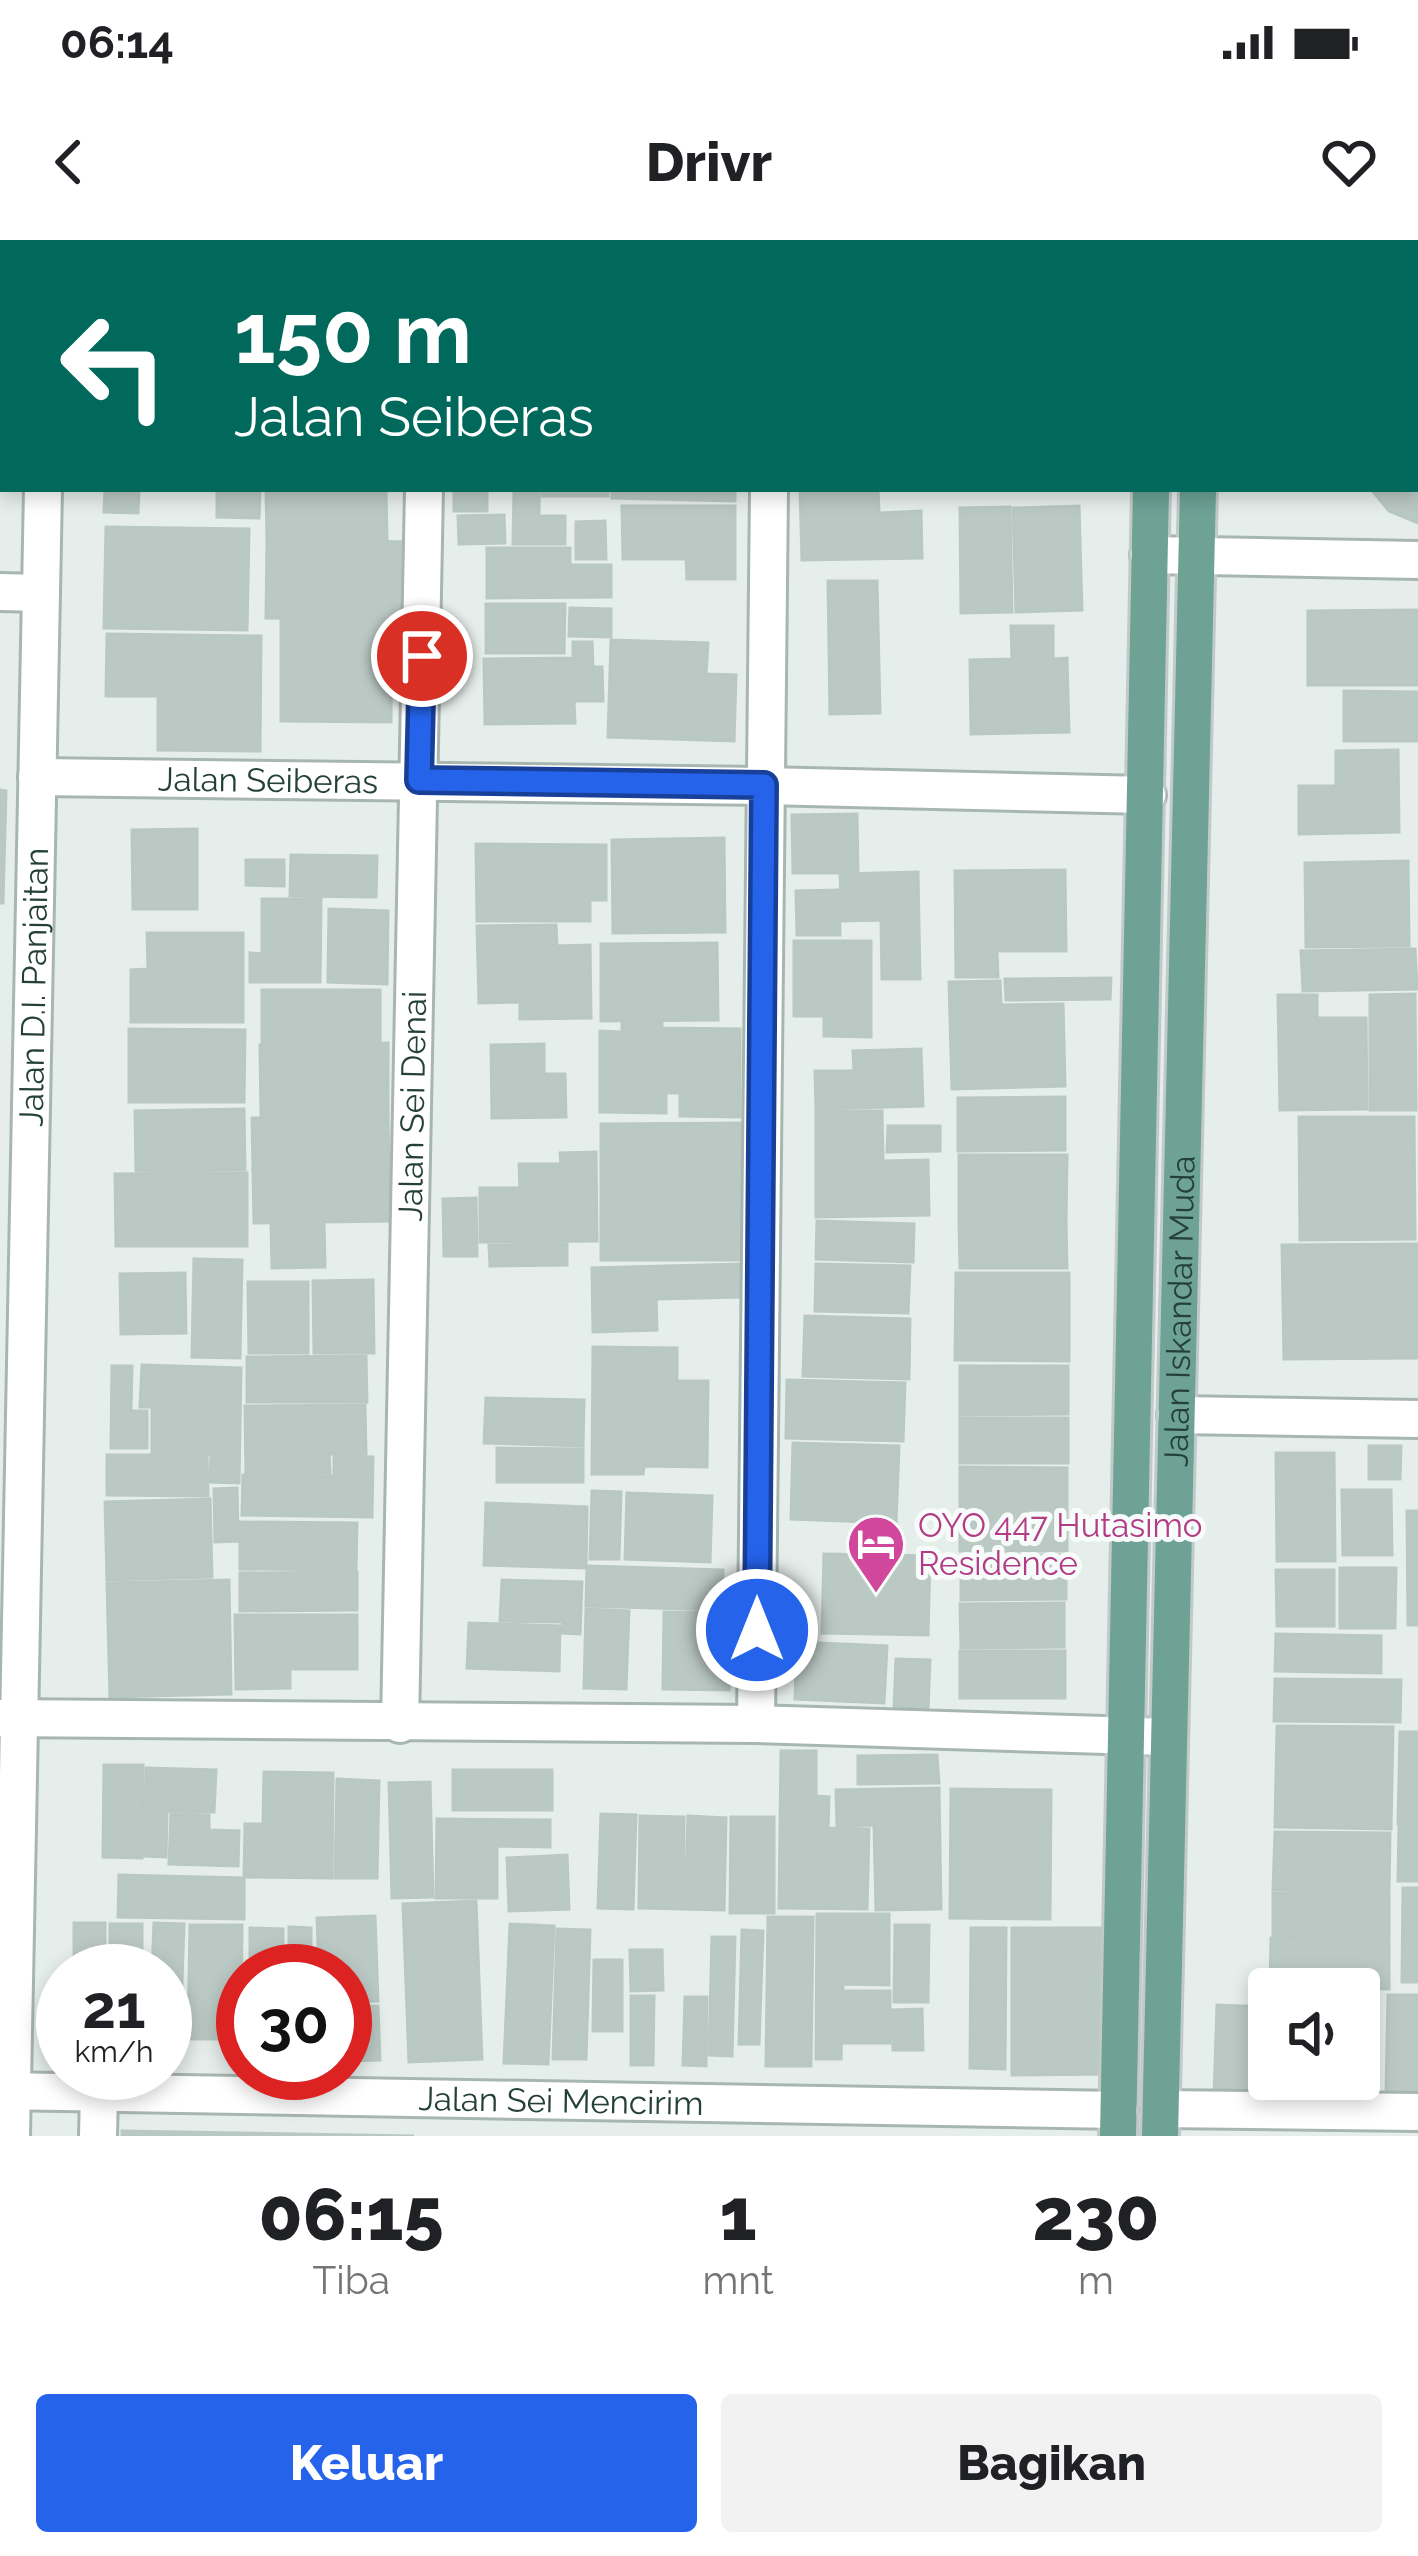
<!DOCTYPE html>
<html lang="id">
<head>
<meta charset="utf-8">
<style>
  :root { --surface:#fff; --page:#f2f2f2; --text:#202124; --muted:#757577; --accent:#2563eb }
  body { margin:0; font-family:Raleway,sans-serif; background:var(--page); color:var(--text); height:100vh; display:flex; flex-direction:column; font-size:45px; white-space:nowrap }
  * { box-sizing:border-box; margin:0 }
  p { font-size:39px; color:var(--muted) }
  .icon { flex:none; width:66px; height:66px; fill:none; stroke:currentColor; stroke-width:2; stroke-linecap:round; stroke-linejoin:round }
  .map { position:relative; height:1896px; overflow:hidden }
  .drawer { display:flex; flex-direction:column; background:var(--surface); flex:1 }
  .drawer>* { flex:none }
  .hud { position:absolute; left:0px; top:0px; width:1419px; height:252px; box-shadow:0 6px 18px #0003; background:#00695c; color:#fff; overflow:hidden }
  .buttons { position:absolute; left:1248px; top:1728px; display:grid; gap:24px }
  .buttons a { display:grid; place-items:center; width:132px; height:132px; border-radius:12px; background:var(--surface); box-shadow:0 6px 18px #0003; font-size:60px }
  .speed { position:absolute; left:36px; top:1704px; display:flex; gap:24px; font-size:60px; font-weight:700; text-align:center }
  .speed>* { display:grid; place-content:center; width:156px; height:156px; border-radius:50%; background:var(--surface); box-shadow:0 6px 18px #0003; line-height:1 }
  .speed small { font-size:30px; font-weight:400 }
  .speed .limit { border:18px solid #d22; background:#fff; color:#111 }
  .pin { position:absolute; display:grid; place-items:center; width:102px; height:102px; color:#fff; margin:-51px; border:6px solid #fff; border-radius:50%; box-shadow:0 3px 12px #0007 }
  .me { position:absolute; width:132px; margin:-66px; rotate:0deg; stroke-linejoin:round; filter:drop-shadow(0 0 9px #0008) }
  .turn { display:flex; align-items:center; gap:42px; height:252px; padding:0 36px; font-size:54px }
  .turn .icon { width:156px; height:156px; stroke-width:2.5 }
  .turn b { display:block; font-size:84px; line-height:102px }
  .eta { display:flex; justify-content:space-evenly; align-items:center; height:204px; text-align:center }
  .eta b { font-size:72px; font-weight:800; line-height:84px }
  .cta { display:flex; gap:24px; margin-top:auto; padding:24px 36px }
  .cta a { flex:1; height:138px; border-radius:12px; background:var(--accent); color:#fff; font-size:48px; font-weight:800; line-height:138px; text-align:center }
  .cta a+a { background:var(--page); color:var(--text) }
  .status { display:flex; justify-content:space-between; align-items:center; height:84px; padding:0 60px; background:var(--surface); direction:ltr }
  .status svg { height:33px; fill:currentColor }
  header { display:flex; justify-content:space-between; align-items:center; height:156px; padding:0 36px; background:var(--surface); font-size:54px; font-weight:800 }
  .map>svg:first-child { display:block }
  .building { fill:#bbc9c4; stroke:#b9c8c2; stroke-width:3 }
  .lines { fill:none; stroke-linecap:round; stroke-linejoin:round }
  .minor-casing { stroke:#a8b6b2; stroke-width:42 }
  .major-casing { stroke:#c2cac8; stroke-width:42 }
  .minor { stroke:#fff; stroke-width:36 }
  .major { stroke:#6da295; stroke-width:36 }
  .route-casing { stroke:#184099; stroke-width:30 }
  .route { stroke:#2563eb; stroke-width:21 }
  .labels { text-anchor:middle; stroke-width:10; stroke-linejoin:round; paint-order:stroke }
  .street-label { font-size:33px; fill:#25403a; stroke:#f7fbf9 }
  .hotel-label { font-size:33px; fill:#b23c85; stroke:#f7fbf9; text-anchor:start }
</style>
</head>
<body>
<div class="status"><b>06:14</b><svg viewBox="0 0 49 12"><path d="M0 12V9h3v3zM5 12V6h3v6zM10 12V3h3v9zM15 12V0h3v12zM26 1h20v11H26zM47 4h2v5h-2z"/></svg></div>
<header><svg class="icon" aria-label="back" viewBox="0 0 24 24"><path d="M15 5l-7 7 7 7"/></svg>Drivr<svg class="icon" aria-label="heart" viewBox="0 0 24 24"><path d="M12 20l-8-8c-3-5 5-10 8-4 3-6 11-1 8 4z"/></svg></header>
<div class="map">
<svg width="1418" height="1896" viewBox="0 0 1418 1896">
  <rect width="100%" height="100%" fill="#e6eeeb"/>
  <g class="building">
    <rect x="275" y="0" width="132" height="3"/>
    <polygon points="1347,0 1418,0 1418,283 1389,271 1371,249 1416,249 1416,3"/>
    <polygon points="105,249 139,249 138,273 104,272"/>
    <polygon points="217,249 260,249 259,278 217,277"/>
    <polygon points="266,249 386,249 387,300 267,300"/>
    <rect x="454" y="249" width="33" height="22"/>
    <polygon points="514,249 539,249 539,276 565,276 565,304 513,304"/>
    <rect x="542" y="249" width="66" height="7"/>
    <polygon points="612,249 735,249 735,261 612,258"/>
    <polygon points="800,249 878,249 879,273 921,271 922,318 802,320"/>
    <polygon points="622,266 735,266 735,339 687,339 686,319 623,319"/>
    <polygon points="1079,266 1082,370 1016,372 1013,268"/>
    <polygon points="1010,267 1012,372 961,373 960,268"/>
    <polygon points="504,275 505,303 459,304 458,276"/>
    <polygon points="605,281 606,319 576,319 576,282"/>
    <polygon points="106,287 249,289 247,390 104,388"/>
    <polygon points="267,300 417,302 416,380 266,378"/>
    <polygon points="487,308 570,308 570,325 611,325 611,357 487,358"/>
    <polygon points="828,341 877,341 880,473 830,474"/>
    <polygon points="486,364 565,364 564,413 486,413"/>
    <polygon points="570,368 611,369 611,397 569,396"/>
    <polygon points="1418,370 1418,445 1308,445 1308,371"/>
    <polygon points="281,378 392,379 391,482 281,481"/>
    <polygon points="1011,386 1053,386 1053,419 1067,418 1069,492 971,494 970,420 1012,419"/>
    <polygon points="107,394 261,396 260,511 158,510 158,456 106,456"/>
    <polygon points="611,400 708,403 706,434 736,435 734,501 608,497"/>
    <polygon points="573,402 592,402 593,427 602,427 603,461 574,461 575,483 485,484 484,419 573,418"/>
    <polygon points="1344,451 1418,452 1418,501 1344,501"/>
    <polygon points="1398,510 1399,592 1299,594 1299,546 1336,546 1336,511"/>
    <polygon points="0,550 6,551 3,663 0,663"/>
    <polygon points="857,574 858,633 793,633 792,575"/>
    <polygon points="197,589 197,669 133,669 132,590"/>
    <polygon points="724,598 725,692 613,693 612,600"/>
    <polygon points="476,604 606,605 606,660 590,660 590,681 477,681"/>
    <polygon points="291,615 377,616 376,657 290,656"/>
    <polygon points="246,620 284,620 284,646 246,645"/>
    <polygon points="1408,621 1409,706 1306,707 1305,623"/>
    <polygon points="1065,630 1066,711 997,711 998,737 956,737 955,631"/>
    <polygon points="918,632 920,739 882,739 881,680 842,681 840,634"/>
    <polygon points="839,650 840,695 797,695 796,651"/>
    <polygon points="262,659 321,659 320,742 250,742 250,713 262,714"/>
    <polygon points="329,669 388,671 387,744 328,742"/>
    <polygon points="556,685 557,706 590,705 591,778 520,779 520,762 479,763 477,686"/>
    <polygon points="147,693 243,693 243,782 131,782 131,730 148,729"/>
    <polygon points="794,701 871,701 871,797 824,796 824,776 794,776"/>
    <polygon points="717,703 718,780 601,781 601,704"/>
    <polygon points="1415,709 1417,749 1303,751 1301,711"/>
    <polygon points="1111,738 1110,759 1006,760 1005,739"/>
    <polygon points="1000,741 1001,765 1063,764 1065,846 952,849 949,742"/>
    <rect x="262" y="750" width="118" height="53"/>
    <polygon points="1415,754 1416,870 1370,870 1370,755"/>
    <polygon points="1278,755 1317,755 1317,778 1366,778 1367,869 1280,870"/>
    <polygon points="622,783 662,783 662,788 740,789 740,877 680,876 680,853 666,853 666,873 600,872 600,791 622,792"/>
    <polygon points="129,789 245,790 244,862 129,862"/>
    <polygon points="388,803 388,876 261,877 260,805"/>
    <polygon points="544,804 544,834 565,834 566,877 492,878 491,805"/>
    <polygon points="921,809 923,866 816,869 815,831 854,831 853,811"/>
    <polygon points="1065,857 1065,910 958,911 958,858"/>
    <polygon points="244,869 245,930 136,931 135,871"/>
    <polygon points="816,871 882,871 883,921 928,920 929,975 816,977"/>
    <polygon points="388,876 389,928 253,930 252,878"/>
    <polygon points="1299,877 1414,877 1415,999 1300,1000"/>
    <polygon points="752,883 753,1020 601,1020 601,884"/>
    <polygon points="888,886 940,886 940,911 887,912"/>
    <polygon points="596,912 597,1001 480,1002 480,948 520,948 519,924 561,924 560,913"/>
    <polygon points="959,915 1067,915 1066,982 959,981"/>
    <polygon points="389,928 390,981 254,983 253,930"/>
    <polygon points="247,933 247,1006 116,1006 115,934"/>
    <polygon points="476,958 477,1016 444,1016 443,959"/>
    <polygon points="817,981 914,984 913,1022 816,1019"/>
    <polygon points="324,982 325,1027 272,1028 271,983"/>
    <polygon points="959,983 1066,983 1067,1028 960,1028"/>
    <polygon points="567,1004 567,1025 490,1026 489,1005"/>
    <polygon points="1418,1004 1418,1118 1284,1119 1282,1005"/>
    <polygon points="194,1019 242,1020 240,1118 192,1117"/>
    <polygon points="741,1024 741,1057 656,1059 657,1090 593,1092 592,1028"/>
    <polygon points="816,1024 910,1026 908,1073 815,1071"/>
    <polygon points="185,1033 186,1093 121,1094 120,1034"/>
    <polygon points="956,1033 1069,1033 1069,1121 955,1120"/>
    <polygon points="373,1040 374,1113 314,1113 313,1041"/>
    <polygon points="248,1042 308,1042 308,1113 249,1113"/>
    <polygon points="805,1076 910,1079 909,1139 803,1136"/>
    <polygon points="593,1107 677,1108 677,1141 708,1141 707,1227 644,1226 643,1234 592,1234"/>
    <polygon points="366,1116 367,1162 247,1162 247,1117"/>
    <polygon points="142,1125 241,1128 239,1243 210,1242 211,1214 152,1213 152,1167 140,1167"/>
    <polygon points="112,1126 132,1126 131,1171 147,1171 147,1208 111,1208"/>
    <polygon points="960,1126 1068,1126 1068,1174 960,1175"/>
    <polygon points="787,1140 905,1143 903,1201 786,1198"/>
    <polygon points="486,1158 584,1160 583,1206 484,1203"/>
    <polygon points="365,1165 366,1214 329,1214 330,1233 246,1234 245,1166"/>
    <rect x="960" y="1178" width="108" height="45"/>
    <polygon points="793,1203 899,1206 896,1283 791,1279"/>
    <polygon points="1369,1206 1401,1206 1400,1239 1369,1239"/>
    <polygon points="497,1208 583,1209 583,1242 497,1242"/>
    <polygon points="1276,1213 1334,1213 1335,1321 1277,1321"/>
    <polygon points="107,1215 207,1215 208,1256 107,1255"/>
    <polygon points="334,1216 373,1217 372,1277 242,1275 243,1235 334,1236"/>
    <polygon points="960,1227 1067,1228 1067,1311 960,1311"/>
    <polygon points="237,1248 238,1301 215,1302 214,1249"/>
    <polygon points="1342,1250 1391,1250 1392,1315 1343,1315"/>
    <polygon points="592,1251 621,1252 619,1319 590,1319"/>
    <polygon points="627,1253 712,1256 710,1322 625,1319"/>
    <polygon points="210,1259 212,1337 107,1340 105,1262"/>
    <polygon points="486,1263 587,1267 586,1328 484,1325"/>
    <polygon points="1407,1271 1418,1271 1418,1385 1408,1385"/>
    <polygon points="240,1282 357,1283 356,1330 240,1329"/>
    <polygon points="824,1314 930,1316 928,1395 822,1393"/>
    <polygon points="961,1315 1066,1315 1066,1359 961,1360"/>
    <polygon points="587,1326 723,1330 721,1370 586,1366"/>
    <polygon points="1340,1328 1396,1328 1395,1388 1340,1388"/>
    <polygon points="1276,1330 1334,1330 1334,1386 1277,1386"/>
    <polygon points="357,1332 357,1370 240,1371 240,1333"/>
    <polygon points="229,1340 231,1454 110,1457 107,1343"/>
    <polygon points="502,1340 582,1342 580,1394 562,1393 563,1382 500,1381"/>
    <polygon points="1064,1363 1064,1407 961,1408 960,1364"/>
    <polygon points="586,1369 629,1371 626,1449 584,1448"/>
    <polygon points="664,1372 730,1373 729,1450 663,1449"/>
    <polygon points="235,1375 357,1375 357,1429 290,1429 290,1448 236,1449"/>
    <polygon points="469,1383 560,1386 559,1431 467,1428"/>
    <polygon points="1276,1394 1381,1396 1381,1433 1275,1431"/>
    <polygon points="797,1402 887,1406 884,1463 795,1459"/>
    <rect x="960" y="1411" width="105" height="47"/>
    <polygon points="896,1419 930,1420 928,1469 894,1467"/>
    <polygon points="1275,1439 1401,1440 1400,1482 1274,1481"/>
    <polygon points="1277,1486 1393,1487 1391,1589 1275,1587"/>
    <polygon points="1400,1492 1418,1492 1418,1584 1398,1584"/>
    <polygon points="781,1511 816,1511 816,1556 829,1557 828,1588 869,1589 867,1669 779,1668"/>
    <polygon points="937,1515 939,1543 858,1544 858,1516"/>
    <polygon points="104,1525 143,1525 142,1618 103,1617"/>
    <polygon points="146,1528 216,1530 214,1572 167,1571 166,1617 144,1616"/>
    <rect x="453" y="1530" width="99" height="40"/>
    <polygon points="264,1532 333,1533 332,1638 244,1637 245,1584 263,1584"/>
    <polygon points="337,1539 379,1541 377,1638 335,1638"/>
    <polygon points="430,1542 433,1657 392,1658 389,1543"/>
    <polygon points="939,1548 941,1669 876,1670 874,1585 837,1586 836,1550"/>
    <polygon points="951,1549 1051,1550 1050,1679 950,1678"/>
    <polygon points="171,1574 209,1575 209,1590 239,1591 238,1626 169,1624"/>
    <polygon points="601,1574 636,1575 633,1669 598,1668"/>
    <polygon points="640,1576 684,1577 683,1669 639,1668"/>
    <polygon points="688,1576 726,1578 724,1670 685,1669"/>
    <polygon points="731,1577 774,1577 774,1673 730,1673"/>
    <polygon points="437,1579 550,1580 550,1607 497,1606 497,1658 436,1658"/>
    <polygon points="1399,1586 1418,1587 1418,1641 1398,1641"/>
    <polygon points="1275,1592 1390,1593 1389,1652 1273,1650"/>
    <polygon points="567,1615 569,1669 509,1671 507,1618"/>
    <polygon points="119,1635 244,1638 244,1679 118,1677"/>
    <polygon points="1403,1648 1418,1648 1418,1742 1402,1742"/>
    <polygon points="1273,1653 1389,1654 1389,1698 1273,1697"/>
    <polygon points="476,1661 482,1819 409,1822 403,1664"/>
    <polygon points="817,1674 889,1674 889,1745 843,1744 841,1819 816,1819"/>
    <polygon points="375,1676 378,1761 345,1762 345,1731 319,1731 317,1678"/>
    <polygon points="768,1677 813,1677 811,1826 766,1826"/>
    <rect x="74" y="1683" width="31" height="48"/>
    <polygon points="154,1683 184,1684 180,1799 165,1798 165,1731 152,1731"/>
    <rect x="110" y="1684" width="32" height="47"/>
    <polygon points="510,1684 554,1686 548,1824 504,1823"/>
    <polygon points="190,1685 242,1685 241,1799 188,1799"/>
    <polygon points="895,1685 929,1685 928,1762 894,1762"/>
    <polygon points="289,1687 311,1688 311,1731 289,1731"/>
    <polygon points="250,1688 283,1689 283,1731 250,1731"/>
    <polygon points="971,1688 1006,1688 1005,1829 970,1828"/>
    <polygon points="1012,1688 1110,1688 1110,1834 1012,1835"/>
    <polygon points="557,1689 590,1690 586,1819 553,1819"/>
    <polygon points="742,1690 763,1691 759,1804 739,1804"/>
    <polygon points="712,1697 735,1697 732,1816 709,1815"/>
    <polygon points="1271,1698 1389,1700 1389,1749 1270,1747"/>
    <polygon points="630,1710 662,1710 663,1750 631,1751"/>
    <polygon points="594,1720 622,1720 622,1791 593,1791"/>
    <rect x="844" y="1751" width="46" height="52"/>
    <polygon points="1359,1753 1376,1754 1374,1860 1270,1859 1271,1839 1359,1839"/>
    <polygon points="1388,1755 1418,1755 1418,1856 1386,1855"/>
    <polygon points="631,1756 654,1756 653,1825 631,1825"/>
    <polygon points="685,1757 707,1757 706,1826 683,1825"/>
    <polygon points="1217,1765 1266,1767 1264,1858 1214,1857"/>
    <polygon points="378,1766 380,1820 349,1821 346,1767"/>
    <polygon points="922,1769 923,1810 893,1810 892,1770"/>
    <polygon points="122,1891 414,1896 122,1896"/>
  </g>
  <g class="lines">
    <g class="minor-casing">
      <g id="minor">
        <polyline points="48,3 48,0"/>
        <polyline points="428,3 428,0"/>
        <polyline points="773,3 773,0"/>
        <polyline points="1149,315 1418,320"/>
        <polyline points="0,352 41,353"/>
        <path id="s1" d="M 37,537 L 764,546 L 1147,555"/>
        <polyline points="1176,1175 1418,1179"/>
        <polyline points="0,1478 756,1484 1169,1497"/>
        <path id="s2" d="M 400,1484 L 424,249"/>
        <polyline points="756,1484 769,249"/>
        <path id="s3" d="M 0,1851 L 1119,1870"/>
        <polyline points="1161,1869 1418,1872"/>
        <path id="s4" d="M 11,1896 L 43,249"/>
        <polyline points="98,1896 99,1853"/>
      </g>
    </g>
    <g class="major-casing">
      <g id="major">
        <polyline points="1156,3 1156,0"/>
        <polyline points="1202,3 1202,0"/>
        <polyline points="1118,1896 1151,249"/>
        <path id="s5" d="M 1160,1896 L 1198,249"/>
      </g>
    </g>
    <use href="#minor" class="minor"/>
    <use href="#major" class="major"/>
  </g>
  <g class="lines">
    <g class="route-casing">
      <polyline id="route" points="422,416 419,540 764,545 757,1390"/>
    </g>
    <use href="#route" class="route"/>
  </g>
  <defs>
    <g id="hotel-pin" transform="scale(3)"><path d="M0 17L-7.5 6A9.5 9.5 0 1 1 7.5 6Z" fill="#d1479c" stroke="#f7fbf9"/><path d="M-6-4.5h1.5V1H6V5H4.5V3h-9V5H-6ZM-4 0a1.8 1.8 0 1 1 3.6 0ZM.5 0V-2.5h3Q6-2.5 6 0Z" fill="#fff"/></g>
  </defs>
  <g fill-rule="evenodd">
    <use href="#hotel-pin" x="876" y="1304"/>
  </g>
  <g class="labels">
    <g class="street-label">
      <text dy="12" stroke="none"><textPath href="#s1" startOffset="231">Jalan Seiberas</textPath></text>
      <text dy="12" stroke="none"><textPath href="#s4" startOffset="1149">Jalan D.I. Panjaitan</textPath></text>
      <text dy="12" stroke="none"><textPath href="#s2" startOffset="618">Jalan Sei Denai</textPath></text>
      <text dy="12" stroke="none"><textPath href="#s5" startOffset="825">Jalan Iskandar Muda</textPath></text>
      <text dy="12" stroke="none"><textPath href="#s3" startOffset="561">Jalan Sei Mencirim</textPath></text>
    </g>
    <g class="hotel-label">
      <text x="918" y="1297">OYO 447 Hutasimo<tspan x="918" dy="38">Residence</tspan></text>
    </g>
  </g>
</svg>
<div class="buttons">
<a><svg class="icon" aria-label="sound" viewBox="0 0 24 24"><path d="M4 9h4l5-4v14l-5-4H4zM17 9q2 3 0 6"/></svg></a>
</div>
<div class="speed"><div>21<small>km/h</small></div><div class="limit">30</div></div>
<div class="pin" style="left:422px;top:416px;background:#d93025"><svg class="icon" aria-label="arrive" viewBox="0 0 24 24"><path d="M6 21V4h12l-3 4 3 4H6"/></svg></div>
<svg class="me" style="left:757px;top:1390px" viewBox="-20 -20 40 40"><circle r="17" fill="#2563eb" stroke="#fff" stroke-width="3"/><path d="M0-11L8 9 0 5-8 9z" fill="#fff"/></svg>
<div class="hud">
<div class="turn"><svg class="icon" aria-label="left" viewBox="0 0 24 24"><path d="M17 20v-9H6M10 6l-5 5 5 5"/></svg><div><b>150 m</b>Jalan Seiberas</div></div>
</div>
</div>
<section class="drawer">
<div class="eta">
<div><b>06:15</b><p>Tiba</p></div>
<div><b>1</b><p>mnt</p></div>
<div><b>230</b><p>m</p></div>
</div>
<div class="cta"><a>Keluar</a><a>Bagikan</a></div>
</section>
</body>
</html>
